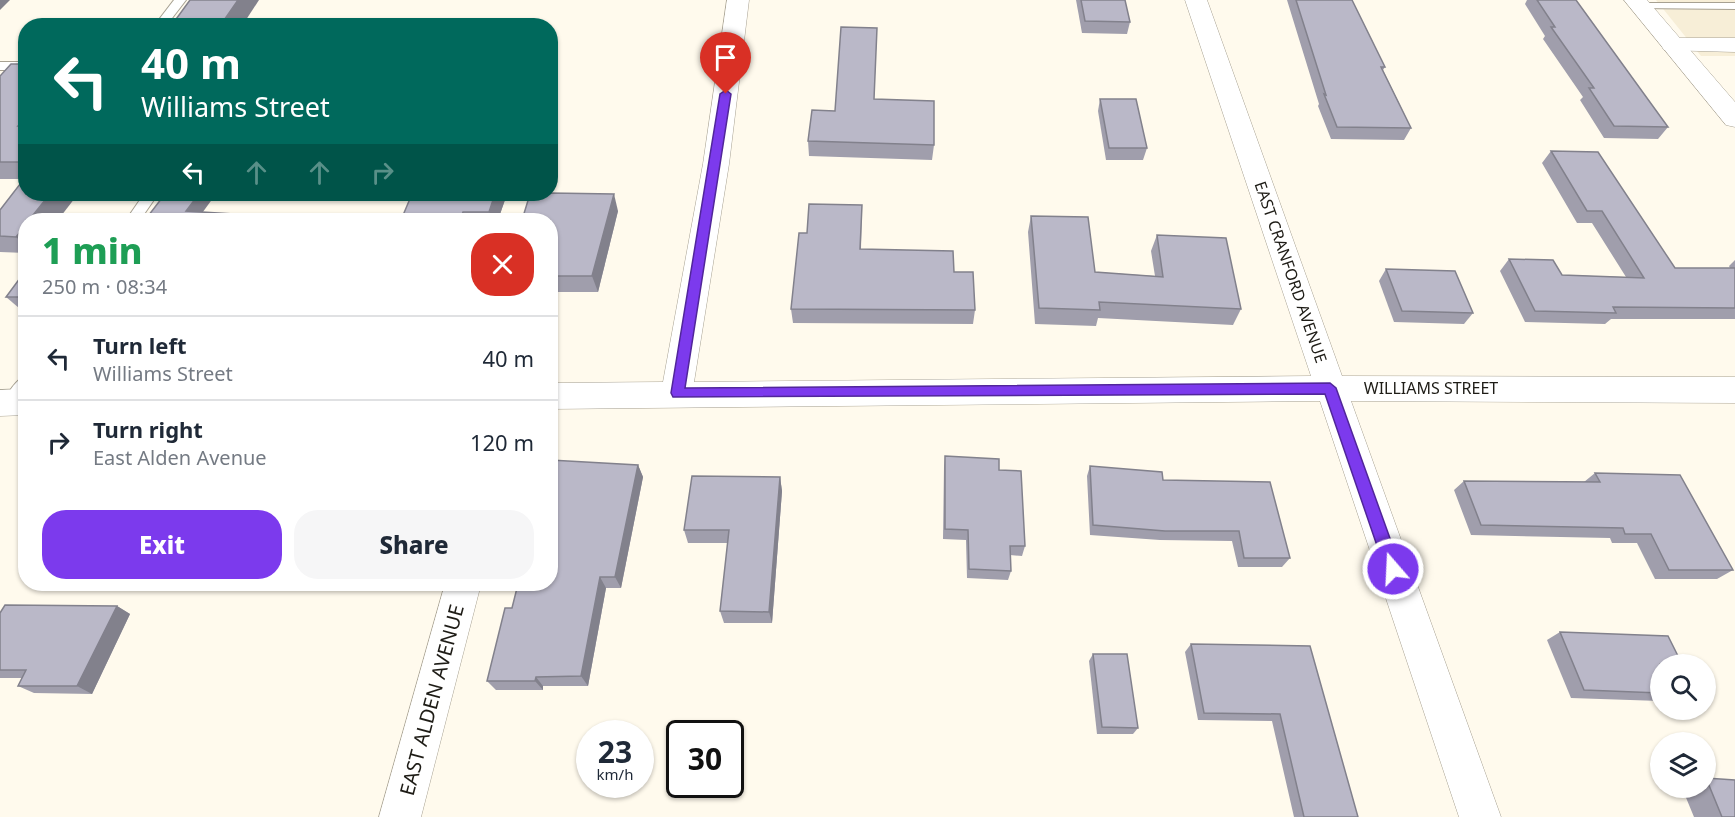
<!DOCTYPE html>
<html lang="en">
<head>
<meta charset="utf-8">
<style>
  :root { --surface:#fff; --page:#f6f6f7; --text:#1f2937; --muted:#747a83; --line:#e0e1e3; --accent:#7c3aed }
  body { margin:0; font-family:"Noto Sans",sans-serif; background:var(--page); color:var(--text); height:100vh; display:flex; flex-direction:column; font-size:22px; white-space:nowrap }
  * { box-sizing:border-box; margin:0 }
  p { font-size:20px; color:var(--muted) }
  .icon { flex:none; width:33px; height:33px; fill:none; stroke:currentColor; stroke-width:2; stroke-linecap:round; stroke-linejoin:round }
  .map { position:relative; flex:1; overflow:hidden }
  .drawer { position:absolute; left:18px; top:213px; width:540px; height:378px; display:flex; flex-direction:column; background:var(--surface); border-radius:24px; box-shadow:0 2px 4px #0004 }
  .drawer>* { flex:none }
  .banner { position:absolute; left:18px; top:18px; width:540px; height:183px; border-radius:24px; box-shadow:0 2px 4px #0004; background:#00695c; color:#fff; overflow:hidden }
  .tools { position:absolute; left:1650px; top:654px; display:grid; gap:12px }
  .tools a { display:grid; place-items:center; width:66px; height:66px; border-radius:50%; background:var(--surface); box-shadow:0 2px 4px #0004; font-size:30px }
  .speed { position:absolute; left:576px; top:720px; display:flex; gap:12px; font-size:30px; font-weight:700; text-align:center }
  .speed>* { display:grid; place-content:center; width:78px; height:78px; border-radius:50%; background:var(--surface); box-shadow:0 2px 4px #0004; line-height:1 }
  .speed small { font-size:15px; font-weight:400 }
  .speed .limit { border:3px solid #111; border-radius:9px; background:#fff; color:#111 }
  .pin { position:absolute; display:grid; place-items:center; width:51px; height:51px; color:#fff; margin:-62px -26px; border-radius:50% 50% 50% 0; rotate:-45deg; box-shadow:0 0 6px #0007 }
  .pin .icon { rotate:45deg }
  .me { position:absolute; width:66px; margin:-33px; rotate:341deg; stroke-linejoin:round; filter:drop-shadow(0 0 4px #0008) }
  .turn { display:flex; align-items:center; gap:21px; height:126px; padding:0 24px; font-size:27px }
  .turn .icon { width:78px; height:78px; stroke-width:2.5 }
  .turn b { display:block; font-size:42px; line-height:51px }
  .lanes { display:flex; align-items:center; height:57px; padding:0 24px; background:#0003; justify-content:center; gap:30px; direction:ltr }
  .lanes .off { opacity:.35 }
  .round { display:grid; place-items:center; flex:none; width:63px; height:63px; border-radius:24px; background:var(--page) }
  .summary { display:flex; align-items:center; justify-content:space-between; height:102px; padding:0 24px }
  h1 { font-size:36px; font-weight:800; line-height:45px; color:#1e9e55 }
  .primary-button { display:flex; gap:12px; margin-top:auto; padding:12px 24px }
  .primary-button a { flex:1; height:69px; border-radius:24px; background:var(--accent); color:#fff; font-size:24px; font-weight:800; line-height:69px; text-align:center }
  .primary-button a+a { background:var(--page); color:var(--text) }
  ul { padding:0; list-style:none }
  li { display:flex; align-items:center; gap:18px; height:84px; padding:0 24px; border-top:2px solid var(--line) }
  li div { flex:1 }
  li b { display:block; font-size:22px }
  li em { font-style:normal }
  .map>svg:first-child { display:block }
  .built { fill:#f7eed7 }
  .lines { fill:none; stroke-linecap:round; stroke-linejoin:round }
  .service-casing { stroke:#a7a192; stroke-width:2 }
  .minor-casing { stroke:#a7a192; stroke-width:1 }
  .secondary-casing { stroke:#a7a192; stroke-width:1 }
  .service { fill:#fff; fill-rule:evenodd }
  .minor { fill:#fff; fill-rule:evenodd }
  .secondary { fill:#fff; fill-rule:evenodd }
  .wall { fill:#a09eac }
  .shaded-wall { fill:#82818c }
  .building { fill:#bab8c8; stroke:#82818c; stroke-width:1.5 }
  .route { fill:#7c3aed; stroke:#51269a; stroke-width:1.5 }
  .labels { text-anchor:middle; stroke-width:4.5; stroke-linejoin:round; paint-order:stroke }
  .street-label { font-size:16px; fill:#1e1c16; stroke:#fff }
  .near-street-label { font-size:20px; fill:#1e1c16; stroke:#fff }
</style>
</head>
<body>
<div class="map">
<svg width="1735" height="817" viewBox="0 0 1735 817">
  <rect width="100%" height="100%" fill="#fffaed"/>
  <polygon class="built" points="1656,0 1735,0 1735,56 1701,56"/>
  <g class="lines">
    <g class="service-casing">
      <g id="service">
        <polygon points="174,0 186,0 166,26 154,26"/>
        <polygon points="1640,3 1735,3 1735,9 1636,8 1634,6"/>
        <rect x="0" y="62" width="26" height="8"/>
        <polygon points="144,194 158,194 140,220 126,220"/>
        <path d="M 26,376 C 26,389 25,414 5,408 L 3,403 C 7,394 16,379 26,376 Z"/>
      </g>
    </g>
    <g class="minor-casing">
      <g id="minor">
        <polygon points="727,0 749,0 729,164 694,382 1311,376 1185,0 1207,0 1342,376 1735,377 1735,403 1351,401 1501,817 1459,817 1320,401 550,409 550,383 663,382 703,164"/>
        <polygon points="1672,38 1735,38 1735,52 1664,50 1661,45 1664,40"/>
        <polygon points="26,389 26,415 0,416 0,390"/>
        <polygon points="445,584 481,584 421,817 379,817"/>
      </g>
    </g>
    <g class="secondary-casing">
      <polygon id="secondary" points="1624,0 1647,0 1735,102 1735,127 1726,125"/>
    </g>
    <use href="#service" class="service"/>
    <use href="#minor" class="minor"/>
    <use href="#secondary" class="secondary"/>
  </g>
  <g class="wall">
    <polygon points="1076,0 1125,0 1130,22 1127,34 1082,33"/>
    <polygon points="1287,0 1352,0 1385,67 1383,70 1411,128 1404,140 1331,139 1318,106 1319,104"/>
    <polygon points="1527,0 1576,0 1668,127 1658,139 1604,138 1580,100 1583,97 1543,39 1545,36 1525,4"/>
    <polygon points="877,28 874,99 934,145 932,160 809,156 808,141 835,111"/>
    <polygon points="26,64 26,253 0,252 0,210 24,179 0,179 0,76"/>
    <polygon points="1100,99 1147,148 1143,160 1106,160 1098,111"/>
    <polygon points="1551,151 1675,268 1730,268 1729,266 1735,260 1735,319 1611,319 1605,324 1525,322 1500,271 1509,259 1562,275 1626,277 1592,223 1577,223 1542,163"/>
    <polygon points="507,194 498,220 401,220"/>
    <polygon points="862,205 861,249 954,272 975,310 973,324 793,323 791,309 807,233"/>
    <polygon points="618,211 598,292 550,292 550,220"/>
    <polygon points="1031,216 1095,272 1155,276 1151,251 1157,235 1241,309 1233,325 1098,318 1096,326 1035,324 1028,232"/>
    <polygon points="1386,269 1473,313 1464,324 1394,322 1379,281"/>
    <polygon points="26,270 26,308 19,308 6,297"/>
    <polygon points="945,456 999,470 1025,546 1022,556 1010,555 1011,571 1008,580 967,578 966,540 943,539 944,466"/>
    <polygon points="638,465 643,477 621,588 606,588 588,686 543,686 543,690 496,690 487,681 512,608"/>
    <polygon points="1090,466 1163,480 1290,558 1282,567 1238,567 1232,541 1160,540 1090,535 1087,476"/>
    <polygon points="1595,473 1733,570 1717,579 1655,579 1637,543 1612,543 1610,538 1471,535 1454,490 1464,481 1584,482"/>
    <polygon points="780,477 782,491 772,623 724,623 720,611 728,543 688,543 684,530"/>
    <polygon points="117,606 130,614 92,694 34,693 18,686 22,678 0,678 0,613"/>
    <polygon points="1560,632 1660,664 1660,701 1571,698 1547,640"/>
    <polygon points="1191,644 1310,646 1358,817 1294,817 1272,721 1198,720 1185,652"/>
    <polygon points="1093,654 1138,728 1133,734 1097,734 1089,661"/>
    <polygon points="1706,778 1735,817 1694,817 1682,788 1706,788"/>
  </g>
  <g class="shaded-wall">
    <polygon points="0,0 10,0 0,10"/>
    <polygon points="238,0 259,0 242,26 220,26"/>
    <polygon points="26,117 26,134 18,126"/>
    <polygon points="50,194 78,194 58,220 29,220"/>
    <polygon points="199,194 216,194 197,220 186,211"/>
    <polygon points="495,194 507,194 498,220 493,220 489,212"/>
    <polygon points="614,194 618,211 598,292 592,276"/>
    <polygon points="463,212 467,220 460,220"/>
    <polygon points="233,214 238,220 228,220"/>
    <polygon points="26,225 26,246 16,237"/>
    <polygon points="638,465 643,477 621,588 615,577"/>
    <polygon points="780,477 782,491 772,623 769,612"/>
    <polygon points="600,577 606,588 588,686 581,676"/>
    <polygon points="117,606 130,614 92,694 77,686"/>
    <polygon points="536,677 543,686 543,690 535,681"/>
  </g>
  <g class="building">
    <polygon points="190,0 238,0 220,26 171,26"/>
    <polygon points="1081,0 1125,0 1130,22 1085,21"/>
    <polygon points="1296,0 1352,0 1385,67 1381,67 1411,128 1337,127 1324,94 1326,95"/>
    <polygon points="1537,0 1576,0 1668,127 1614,126 1589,88 1594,88 1551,27 1555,27"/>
    <polygon points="841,27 877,28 874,99 934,101 934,145 808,141 812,110 835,111"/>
    <polygon points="11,64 26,64 26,117 18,126 26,126 26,162 0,162 0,76"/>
    <polygon points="1100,99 1136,99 1147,148 1109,148"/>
    <polygon points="1551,151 1598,152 1675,268 1735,268 1735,308 1613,307 1616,313 1535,311 1509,259 1553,260 1562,275 1644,278 1602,211 1587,211"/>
    <polygon points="26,171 26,194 50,194 29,220 26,220 26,225 16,237 0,236 0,210 24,179 22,175"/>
    <polygon points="550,193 614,194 592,276 550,276 550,220 522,220 530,194"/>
    <polygon points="165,194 199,194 186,211 233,214 228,220 145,220"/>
    <polygon points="412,194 495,194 489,212 463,212 460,220 401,220"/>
    <polygon points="809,204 862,205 860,249 953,251 954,272 973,272 975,310 791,309 799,233 807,233"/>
    <polygon points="1031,216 1088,217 1095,272 1163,277 1157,235 1226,238 1241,309 1099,302 1100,310 1039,308"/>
    <polygon points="1386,269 1455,271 1473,313 1402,311"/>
    <polygon points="26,270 26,297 6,297"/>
    <polygon points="945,456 999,459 999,470 1021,471 1025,546 1010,546 1011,571 969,569 968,530 945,529"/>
    <polygon points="550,460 638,465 615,577 600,577 581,676 536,677 535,681 487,681 505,608 512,608 518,584 550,584"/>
    <polygon points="1090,466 1162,472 1163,480 1270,482 1290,558 1244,558 1239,531 1165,531 1093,525"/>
    <polygon points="1595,473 1680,475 1733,570 1669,570 1651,534 1625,534 1623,528 1481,525 1464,481 1600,482"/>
    <polygon points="692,476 780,477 769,612 720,611 729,530 684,530"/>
    <polygon points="5,605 117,606 77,686 18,686 26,670 0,670 0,613"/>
    <polygon points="1560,632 1668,636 1682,664 1660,664 1660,693 1584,690"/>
    <polygon points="1191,644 1310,646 1358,817 1304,817 1280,714 1204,713"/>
    <polygon points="1093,654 1127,654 1138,728 1102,727"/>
    <polygon points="1706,778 1735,780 1735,817 1722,817"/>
  </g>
  <polygon class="route" points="726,90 731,94 685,388 1330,383 1336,388 1401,569 1398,574 1393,576 1388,574 1385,569 1325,394 673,397 671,393 720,94"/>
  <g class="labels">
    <g class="street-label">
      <text transform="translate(1291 272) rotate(71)" y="6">EAST CRANFORD AVENUE</text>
      <text x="1431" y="394">WILLIAMS STREET</text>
    </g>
    <g class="near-street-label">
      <text transform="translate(432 700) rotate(-75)" y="7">EAST ALDEN AVENUE</text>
    </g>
  </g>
</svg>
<div class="tools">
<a><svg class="icon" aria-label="search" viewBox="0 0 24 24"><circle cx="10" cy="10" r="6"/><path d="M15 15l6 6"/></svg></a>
<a><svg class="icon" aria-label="layers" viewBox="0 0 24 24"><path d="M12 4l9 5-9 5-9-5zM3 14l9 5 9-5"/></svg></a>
</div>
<div class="speed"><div>23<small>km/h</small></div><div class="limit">30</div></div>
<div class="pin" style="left:726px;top:94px;background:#d93025"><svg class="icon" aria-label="arrive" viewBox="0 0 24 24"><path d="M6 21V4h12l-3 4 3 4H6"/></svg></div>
<svg class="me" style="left:1393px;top:569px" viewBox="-20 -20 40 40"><circle r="17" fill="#7c3aed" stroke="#fff" stroke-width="3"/><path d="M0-11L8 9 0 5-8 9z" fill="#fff"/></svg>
<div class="banner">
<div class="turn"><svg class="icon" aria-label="left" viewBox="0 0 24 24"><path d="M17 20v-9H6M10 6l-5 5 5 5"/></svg><div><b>40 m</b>Williams Street</div></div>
<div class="lanes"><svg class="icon" aria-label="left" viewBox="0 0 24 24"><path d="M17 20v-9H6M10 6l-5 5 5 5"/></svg><svg class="icon off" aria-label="ahead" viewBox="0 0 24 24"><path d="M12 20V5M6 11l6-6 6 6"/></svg><svg class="icon off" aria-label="ahead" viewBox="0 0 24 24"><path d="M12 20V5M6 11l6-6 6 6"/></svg><svg class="icon off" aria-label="right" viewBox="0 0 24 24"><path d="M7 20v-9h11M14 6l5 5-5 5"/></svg></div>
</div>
<section class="drawer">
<div class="summary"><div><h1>1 min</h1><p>250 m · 08:34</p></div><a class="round" style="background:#d93025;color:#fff"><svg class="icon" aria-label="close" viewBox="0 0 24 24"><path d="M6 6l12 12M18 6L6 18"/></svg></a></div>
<ul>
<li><svg class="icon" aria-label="left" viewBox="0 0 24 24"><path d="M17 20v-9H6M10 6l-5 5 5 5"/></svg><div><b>Turn left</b><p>Williams Street</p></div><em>40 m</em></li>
<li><svg class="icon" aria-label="right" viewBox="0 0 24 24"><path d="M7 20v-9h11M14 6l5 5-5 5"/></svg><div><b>Turn right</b><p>East Alden Avenue</p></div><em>120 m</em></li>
</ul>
<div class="primary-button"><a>Exit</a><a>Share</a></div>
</section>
</div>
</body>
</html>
